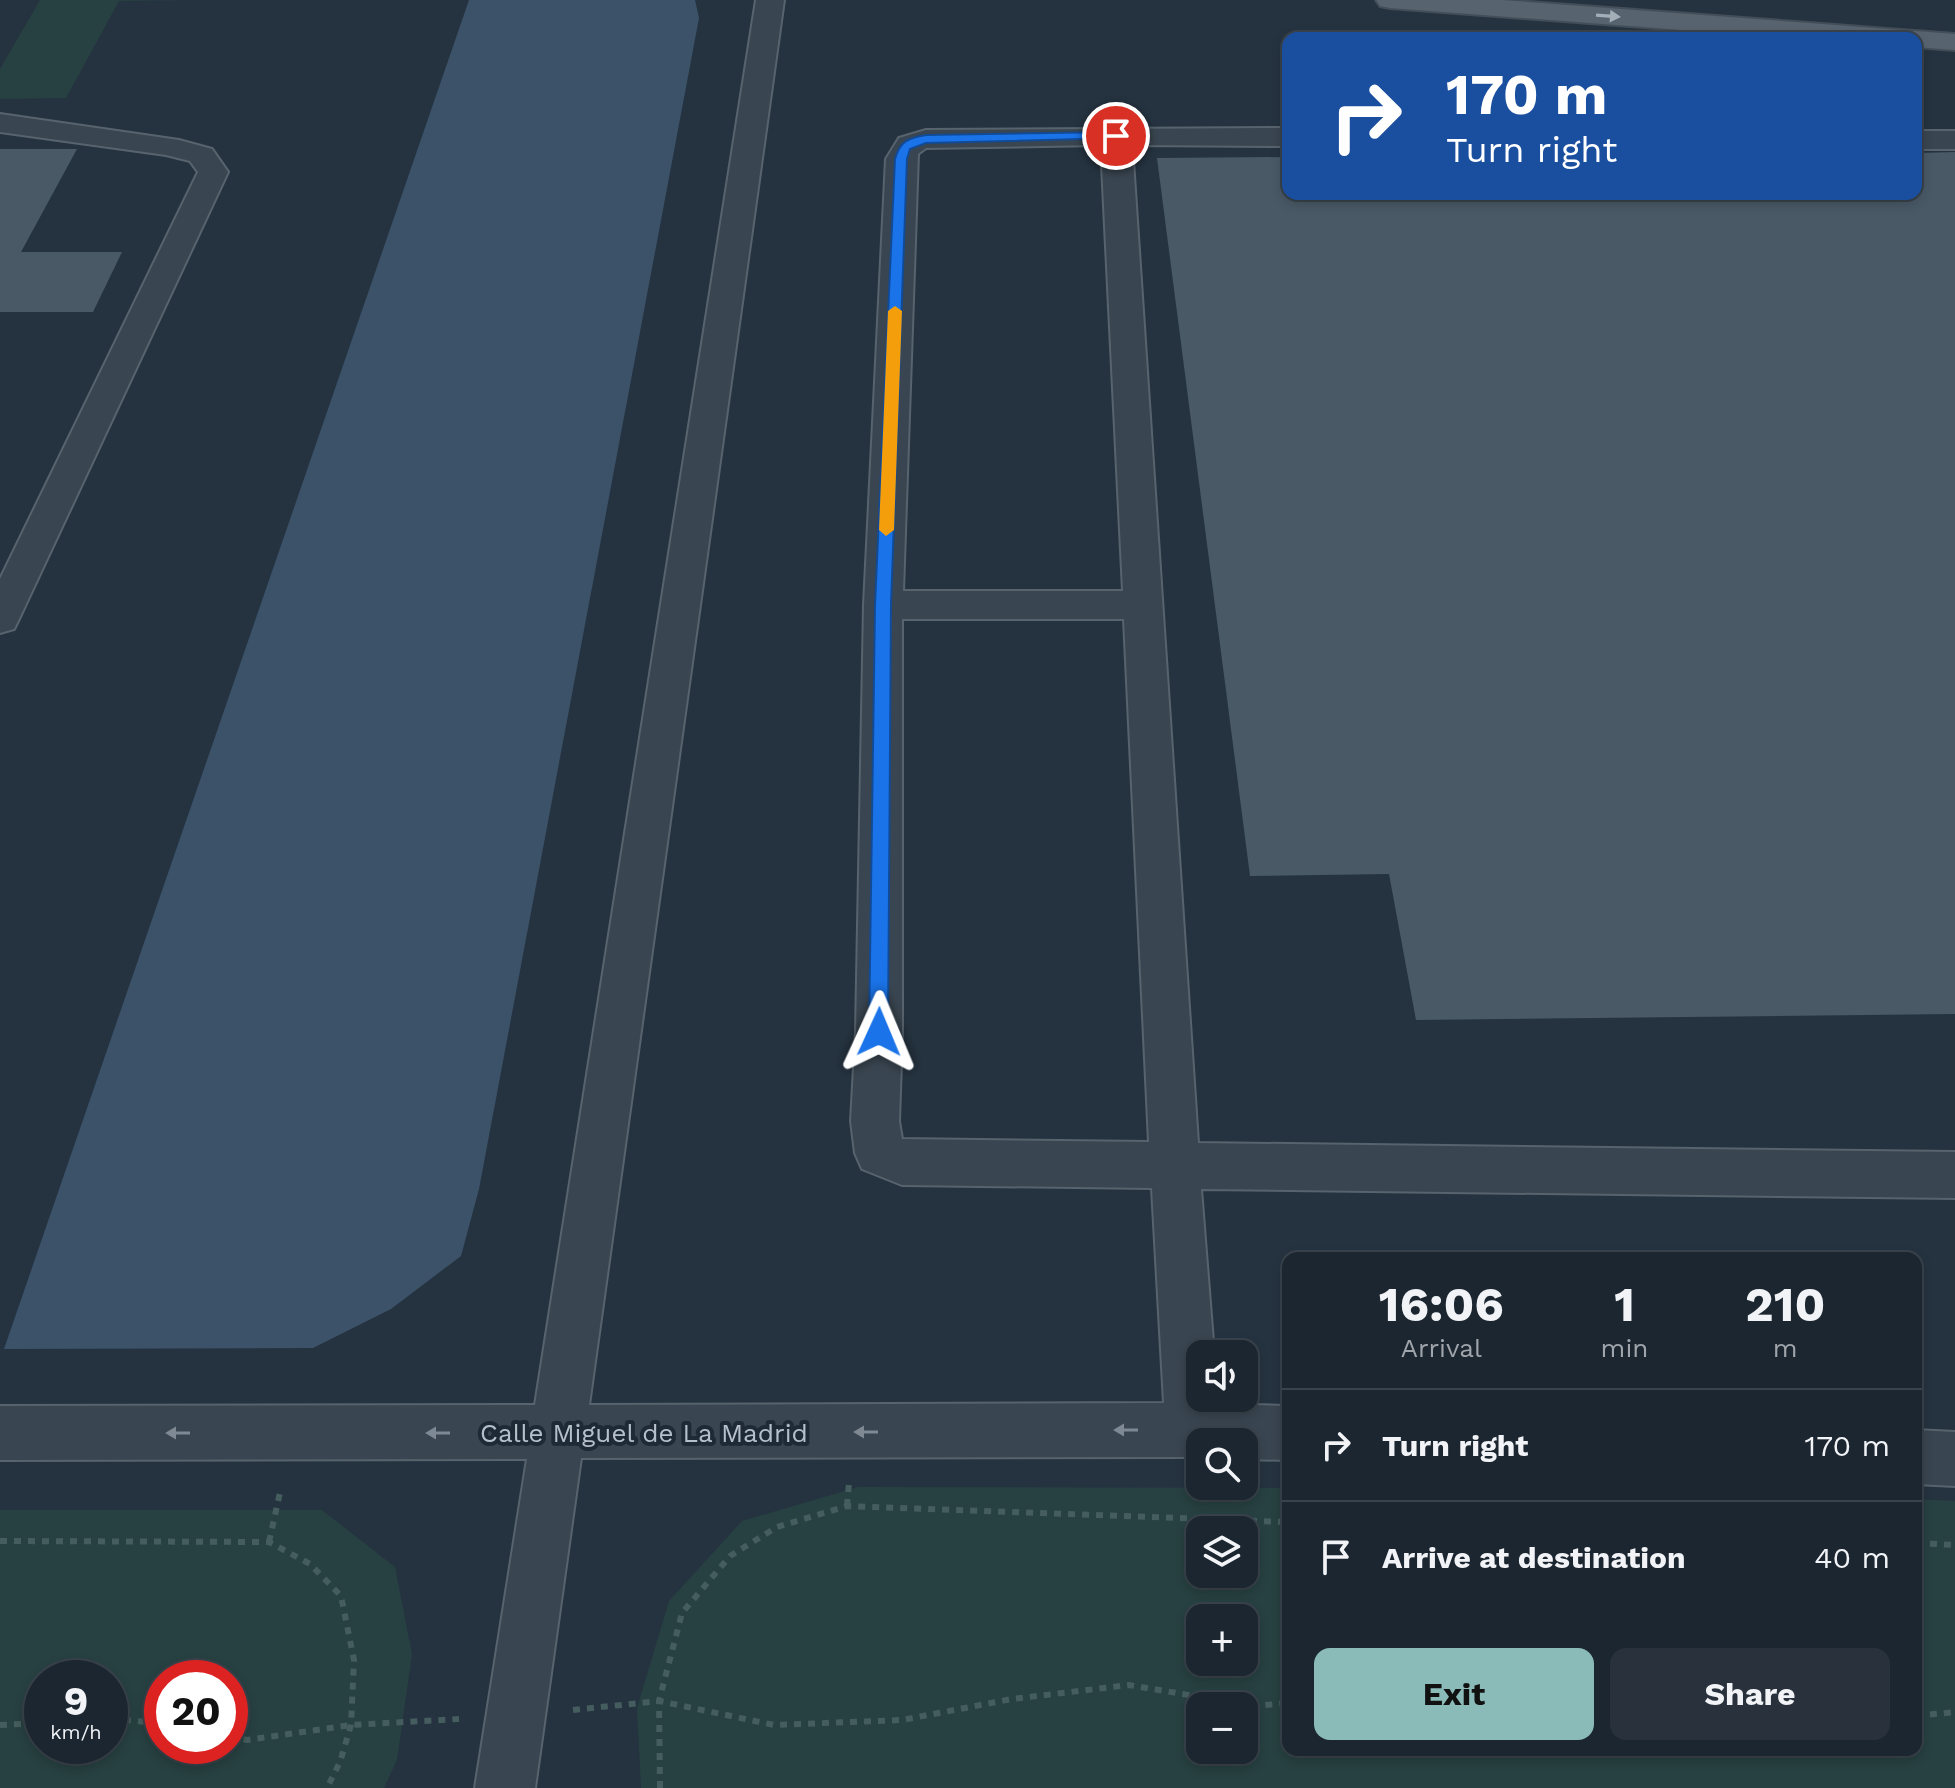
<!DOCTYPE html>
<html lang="en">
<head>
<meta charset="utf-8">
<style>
  :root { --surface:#1c2630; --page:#29323c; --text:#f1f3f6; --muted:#a0a5ab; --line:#3a434c; --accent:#8bbbb9 }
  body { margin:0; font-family:"Work Sans",sans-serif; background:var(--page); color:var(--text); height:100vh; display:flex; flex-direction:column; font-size:30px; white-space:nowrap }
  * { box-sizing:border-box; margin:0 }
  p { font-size:26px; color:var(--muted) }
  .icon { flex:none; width:44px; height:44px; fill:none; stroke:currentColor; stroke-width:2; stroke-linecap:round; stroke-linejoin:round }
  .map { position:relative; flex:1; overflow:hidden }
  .panel { position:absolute; left:1282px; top:1252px; width:640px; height:504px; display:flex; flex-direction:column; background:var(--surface); border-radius:16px; box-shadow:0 4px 12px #0003,0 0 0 2px var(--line) }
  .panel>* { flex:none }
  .hud { position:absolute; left:1282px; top:32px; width:640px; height:168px; border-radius:16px; box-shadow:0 4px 12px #0003,0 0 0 2px var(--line); background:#1a4fa0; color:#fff; overflow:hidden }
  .controls { position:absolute; left:1186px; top:1340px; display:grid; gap:16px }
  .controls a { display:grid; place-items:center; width:72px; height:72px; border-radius:16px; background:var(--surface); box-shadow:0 4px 12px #0003,0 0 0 2px var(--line); font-size:40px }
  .speed { position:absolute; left:24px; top:1660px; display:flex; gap:16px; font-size:40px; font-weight:700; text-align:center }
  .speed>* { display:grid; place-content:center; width:104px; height:104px; border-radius:50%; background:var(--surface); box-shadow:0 4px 12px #0003,0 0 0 2px var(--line); line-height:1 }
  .speed small { font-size:20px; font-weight:400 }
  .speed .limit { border:12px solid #d22; background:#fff; color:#111 }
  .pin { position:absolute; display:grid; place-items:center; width:68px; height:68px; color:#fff; margin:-34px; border:4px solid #fff; border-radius:50%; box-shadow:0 2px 8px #0007 }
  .me { position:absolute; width:88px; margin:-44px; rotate:1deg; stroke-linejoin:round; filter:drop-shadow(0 0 6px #0008) }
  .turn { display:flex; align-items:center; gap:28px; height:168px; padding:0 32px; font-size:36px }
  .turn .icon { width:104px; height:104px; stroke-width:2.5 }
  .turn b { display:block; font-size:56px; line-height:68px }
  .eta { display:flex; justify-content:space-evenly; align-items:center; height:136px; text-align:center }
  .eta b { font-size:48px; font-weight:700; line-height:56px }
  .button { display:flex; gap:16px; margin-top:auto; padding:16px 32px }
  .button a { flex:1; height:92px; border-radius:16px; background:var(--accent); color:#111; font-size:32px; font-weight:700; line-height:92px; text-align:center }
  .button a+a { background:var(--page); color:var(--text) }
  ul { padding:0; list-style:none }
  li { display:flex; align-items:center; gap:24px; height:112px; padding:0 32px; border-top:2px solid var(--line) }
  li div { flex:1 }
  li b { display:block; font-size:30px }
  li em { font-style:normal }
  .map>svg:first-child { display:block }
  .green { fill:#274041; fill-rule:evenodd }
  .water { fill:#3b5269 }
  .building { fill:#495966 }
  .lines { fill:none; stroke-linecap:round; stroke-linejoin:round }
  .minor-casing { stroke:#57636d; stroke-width:4 }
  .major-casing { stroke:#434e59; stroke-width:4 }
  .path { stroke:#455d5e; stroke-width:6; stroke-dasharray:7 7; stroke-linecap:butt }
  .minor { fill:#394550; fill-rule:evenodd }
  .major { fill:#576470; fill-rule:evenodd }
  .oneway { fill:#a3aeb8 }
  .oneway2 { fill:#7e8993 }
  .route { fill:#1a73e8; stroke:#114b97; stroke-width:2 }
  .slow { fill:#f59e0b }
  .labels { text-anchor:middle; stroke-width:8; stroke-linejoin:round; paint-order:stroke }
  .near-street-label { font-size:26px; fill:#b6c0ca; stroke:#1e2a35 }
</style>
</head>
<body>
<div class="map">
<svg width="1955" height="1788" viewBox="0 0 1955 1788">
  <rect width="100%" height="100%" fill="#253340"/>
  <g class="green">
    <polygon points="40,0 195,0 119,1 66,98 0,99 0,69"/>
    <path d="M 858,1487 L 1288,1488 L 1288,1750 L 1916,1750 L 1916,1499 L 1955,1501 L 1955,1788 L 641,1788 L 637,1708 L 669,1601 L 742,1521 ZM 1200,1530 L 1244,1530 L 1244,1574 L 1200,1574 ZM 1200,1618 L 1244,1618 L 1244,1662 L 1200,1662 ZM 1200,1706 L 1244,1706 L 1244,1750 L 1200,1750 Z"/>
    <path d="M 0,1510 L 322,1510 L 395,1567 L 412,1654 L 397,1760 L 384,1788 L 0,1788 ZM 42,1678 L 110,1678 L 110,1746 L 42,1746 ZM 162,1678 L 230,1678 L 230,1746 L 162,1746 Z"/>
  </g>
  <polygon class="water" points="469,0 695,0 699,18 479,1189 461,1256 391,1309 313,1348 4,1349"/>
  <g class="building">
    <polygon points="0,149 77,149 21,252 122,252 93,312 0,312"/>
    <polygon points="1955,152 1955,1014 1416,1020 1389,874 1250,876 1157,158 1288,157 1288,194 1916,194 1916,153"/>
  </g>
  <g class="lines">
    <g class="minor-casing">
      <g id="minor">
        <path d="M 756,0 L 784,0 L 589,1405 L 1164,1403 L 1152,1188 L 902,1185 L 862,1169 L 855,1153 L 851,1121 L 856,1032 L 864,605 L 886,159 L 899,138 L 926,130 L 1288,128 L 1288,146 L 1132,145 L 1198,1143 L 1955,1152 L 1955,1198 L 1201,1189 L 1214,1354 L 1200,1354 L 1200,1398 L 1217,1398 L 1218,1404 L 1288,1406 L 1288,1460 L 1244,1459 L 1244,1442 L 1200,1442 L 1200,1457 L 581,1458 L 535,1788 L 475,1788 L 527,1459 L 0,1460 L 0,1406 L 535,1405 ZM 1101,145 L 1123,591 L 903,591 L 918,154 L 926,148 ZM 902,619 L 1124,619 L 1149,1142 L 902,1139 L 899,1121 L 902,1032 Z"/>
        <polygon points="0,114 179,140 212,149 228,172 19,619 14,629 0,633 0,579 198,172 190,161 166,155 0,132"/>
        <rect x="1916" y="131" width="39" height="18"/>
        <polygon points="1916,1430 1955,1432 1955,1486 1916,1484"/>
      </g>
    </g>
    <g class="major-casing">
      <polygon id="major" points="1376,0 1502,0 1955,34 1955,50 1916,47 1916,38 1788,38 1390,8 1380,6"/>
    </g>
    <g class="path">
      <polyline points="847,1506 849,1483"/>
      <polyline points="0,1541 269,1542 310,1564 341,1596 354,1660 351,1725 340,1762 327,1788"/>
      <polyline points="269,1542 281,1488"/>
      <polyline points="1916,1543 1955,1545"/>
      <polyline points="573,1710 659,1701 774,1725 902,1720 1012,1699 1129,1685 1254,1706 1288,1703"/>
      <polyline points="1916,1716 1955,1712"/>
      <polyline points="110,1719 162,1723"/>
      <polyline points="0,1725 42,1723"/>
      <polyline points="230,1736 247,1740 351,1725 459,1719"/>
      <polyline points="660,1788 659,1701 682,1613 730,1556 777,1527 847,1506 1288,1522"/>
    </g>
    <use href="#minor" class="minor"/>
    <use href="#major" class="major"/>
  </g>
  <defs><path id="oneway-solid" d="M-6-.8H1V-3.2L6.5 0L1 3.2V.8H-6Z" transform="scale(2)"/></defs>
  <use class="oneway" href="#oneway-solid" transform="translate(1608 16) rotate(4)"/>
  <g class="oneway2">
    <use href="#oneway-solid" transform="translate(1126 1430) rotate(180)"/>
    <use href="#oneway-solid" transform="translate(866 1432) rotate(180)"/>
    <use href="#oneway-solid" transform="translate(178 1433) rotate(-180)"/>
    <use href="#oneway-solid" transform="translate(438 1433) rotate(-180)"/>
  </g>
  <path class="route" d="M 1116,132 L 1120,133 L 1120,138 L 926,143 L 910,149 L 907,159 L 891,605 L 888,1032 L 886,1038 L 879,1041 L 872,1038 L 869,1032 L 875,605 L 895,159 C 900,141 908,138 926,135 Z"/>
  <polygon class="slow" points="895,306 902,311 894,530 886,536 879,530 888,311"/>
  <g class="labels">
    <g class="near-street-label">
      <text x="644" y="1442">Calle Miguel de La Madrid</text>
    </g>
  </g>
</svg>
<div class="controls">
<a><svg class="icon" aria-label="sound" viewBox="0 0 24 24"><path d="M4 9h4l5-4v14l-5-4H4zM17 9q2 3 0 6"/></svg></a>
<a><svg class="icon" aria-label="search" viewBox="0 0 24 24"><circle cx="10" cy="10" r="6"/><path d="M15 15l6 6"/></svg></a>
<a><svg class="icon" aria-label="layers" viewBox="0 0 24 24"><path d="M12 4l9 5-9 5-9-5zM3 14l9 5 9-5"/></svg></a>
<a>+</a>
<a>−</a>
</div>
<div class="speed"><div>9<small>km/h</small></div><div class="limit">20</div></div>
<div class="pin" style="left:1116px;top:136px;background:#d93025"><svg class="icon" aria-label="arrive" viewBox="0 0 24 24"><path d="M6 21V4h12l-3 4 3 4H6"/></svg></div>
<svg class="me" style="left:879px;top:1032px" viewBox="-20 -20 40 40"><path d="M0-17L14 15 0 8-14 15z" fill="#1a73e8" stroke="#fff" stroke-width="4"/></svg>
<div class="hud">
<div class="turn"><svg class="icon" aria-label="right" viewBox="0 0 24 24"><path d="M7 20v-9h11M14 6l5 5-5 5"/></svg><div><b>170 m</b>Turn right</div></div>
</div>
<section class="panel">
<div class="eta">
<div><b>16:06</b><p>Arrival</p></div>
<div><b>1</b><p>min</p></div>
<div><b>210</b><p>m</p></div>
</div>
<ul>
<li><svg class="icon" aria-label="right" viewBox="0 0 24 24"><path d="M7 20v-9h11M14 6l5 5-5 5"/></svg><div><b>Turn right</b></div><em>170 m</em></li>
<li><svg class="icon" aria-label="arrive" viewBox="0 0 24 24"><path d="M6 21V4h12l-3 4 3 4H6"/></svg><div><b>Arrive at destination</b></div><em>40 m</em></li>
</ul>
<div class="button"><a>Exit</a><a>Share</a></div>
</section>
</div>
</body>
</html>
